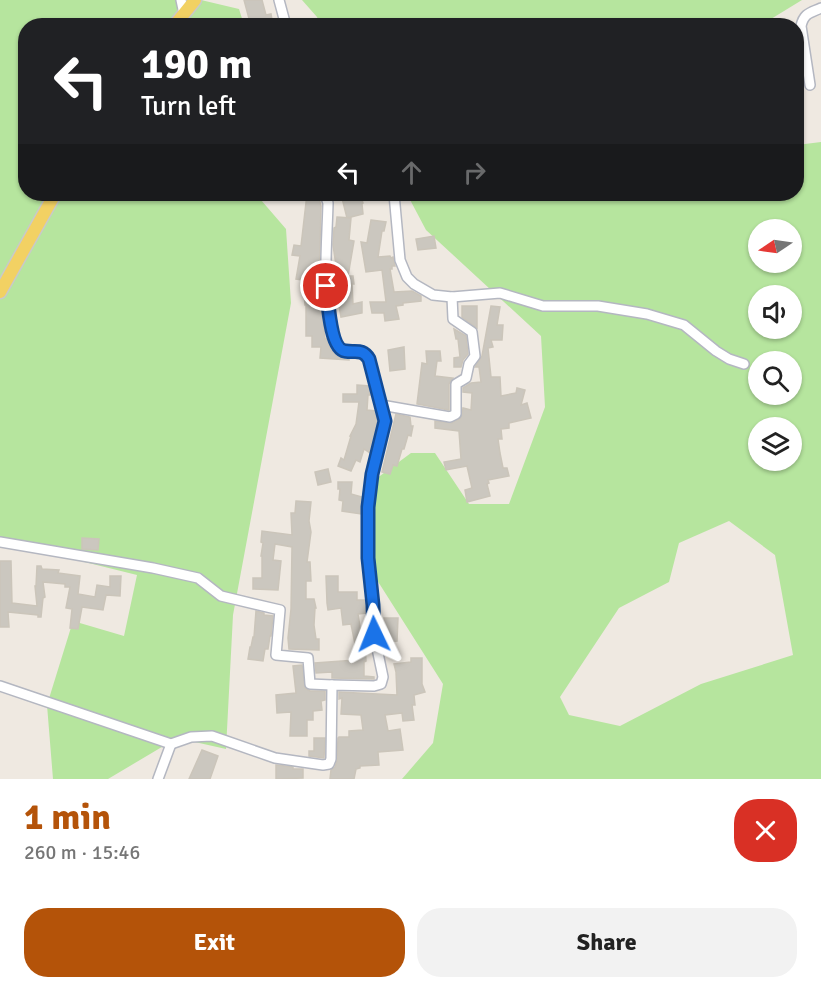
<!DOCTYPE html>
<html lang="en">
<head>
<meta charset="utf-8">
<style>
  :root { --surface:#fff; --page:#f2f2f2; --text:#222; --muted:#767676; --accent:#b45309 }
  body { margin:0; font-family:Signika,sans-serif; background:var(--page); color:var(--text); height:100vh; display:flex; flex-direction:column; font-size:22px; white-space:nowrap }
  * { box-sizing:border-box; margin:0 }
  p { font-size:20px; color:var(--muted) }
  .icon { flex:none; width:33px; height:33px; fill:none; stroke:currentColor; stroke-width:2; stroke-linecap:round; stroke-linejoin:round }
  .map { position:relative; height:779px; overflow:hidden }
  .sheet { display:flex; flex-direction:column; background:var(--surface); flex:1 }
  .sheet>* { flex:none }
  .top-card { position:absolute; left:18px; top:18px; width:786px; height:183px; border-radius:24px; box-shadow:0 2px 4px #0004; background:#202124; color:#fff; overflow:hidden }
  .needle { width:39px; rotate:257deg }
  .fabs { position:absolute; left:748px; top:219px; display:grid; gap:12px }
  .fabs a { display:grid; place-items:center; width:54px; height:54px; border-radius:50%; background:var(--surface); box-shadow:0 2px 4px #0004; font-size:30px }
  .pin { position:absolute; display:grid; place-items:center; width:51px; height:51px; color:#fff; margin:-26px; border:3px solid #fff; border-radius:50%; box-shadow:0 2px 6px #0007 }
  .me { position:absolute; width:66px; margin:-33px; rotate:358deg; stroke-linejoin:round; filter:drop-shadow(0 0 4px #0008) }
  .turn { display:flex; align-items:center; gap:21px; height:126px; padding:0 24px; font-size:27px }
  .turn .icon { width:78px; height:78px; stroke-width:2.5 }
  .turn b { display:block; font-size:42px; line-height:51px }
  .lanes { display:flex; align-items:center; height:57px; padding:0 24px; background:#0003; justify-content:center; gap:30px; direction:ltr }
  .lanes .off { opacity:.35 }
  .round { display:grid; place-items:center; flex:none; width:63px; height:63px; border-radius:24px; background:var(--page) }
  .head { display:flex; align-items:center; justify-content:space-between; height:102px; padding:0 24px }
  h1 { font-size:36px; font-weight:800; line-height:45px; color:var(--accent) }
  .primary-button { display:flex; gap:12px; margin-top:auto; padding:12px 24px }
  .primary-button a { flex:1; height:69px; border-radius:24px; background:var(--accent); color:#fff; font-size:24px; font-weight:800; line-height:69px; text-align:center }
  .primary-button a+a { background:var(--page); color:var(--text) }
  .map>svg:first-child { display:block }
  .green { fill:#b6e59e; fill-rule:evenodd }
  .building { fill:#cbc7bf; stroke:#cbc5ba; stroke-width:1.5 }
  .lines { fill:none; stroke-linecap:round; stroke-linejoin:round }
  .minor-casing { stroke:#b4b7c1; stroke-width:12 }
  .major-casing { stroke:#c9c9c9; stroke-width:15 }
  .minor { stroke:#fff; stroke-width:9 }
  .major { stroke:#f2d163; stroke-width:12 }
  .route-casing { stroke:#114b97; stroke-width:15 }
  .route { stroke:#1a73e8; stroke-width:10 }
</style>
</head>
<body>
<div class="map">
<svg width="821" height="779" viewBox="0 0 821 779">
  <rect width="100%" height="100%" fill="#efe9e1"/>
  <g class="green">
    <polygon points="0,0 201,0 239,9 244,25 26,26 26,194 259,194 261,200 286,229 291,303 233,615 226,749 177,738 108,779 53,779 47,705 73,621 124,636 137,575 0,541"/>
    <polygon points="302,0 802,0 761,25 321,26 317,17"/>
    <path d="M 821,142 L 821,779 L 402,779 L 433,743 L 443,684 L 370,569 L 365,487 L 411,453 L 435,453 L 469,504 L 509,504 L 545,407 L 541,336 L 426,230 L 407,194 L 796,194 L 797,145 ZM 759,230 L 792,230 L 792,262 L 759,262 ZM 759,296 L 792,296 L 792,328 L 759,328 ZM 759,362 L 792,362 L 792,394 L 759,394 ZM 759,428 L 792,428 L 792,460 L 759,460 ZM 729,521 L 775,555 L 793,655 L 701,684 L 620,726 L 569,715 L 560,697 L 619,608 L 669,582 L 679,543 Z"/>
  </g>
  <g class="building">
    <polygon points="244,0 262,0 266,15 271,14 273,26 251,26"/>
    <polygon points="307,194 318,194 321,206 319,282 325,339 327,339 331,350 336,355 342,358 349,358 349,360 320,358 321,347 312,347 312,336 306,336 306,305 305,305 303,280 296,279 300,256 292,255 294,245 301,246"/>
    <polygon points="341,194 360,194 363,203 362,204 363,214 347,218"/>
    <polygon points="337,217 351,218 349,240 354,241 348,276 353,276 354,284 352,284 353,304 362,302 362,313 341,317 338,300 339,300 338,279 333,245 334,228 336,227"/>
    <polygon points="371,220 386,222 384,231 382,231 378,257 390,256 391,258 393,257 395,266 392,266 392,269 390,269 394,292 412,291 421,296 421,301 403,303 403,305 396,306 399,319 385,321 384,313 372,313 370,302 386,302 382,270 366,272 361,242 367,243"/>
    <polygon points="434,236 436,248 418,250 416,239"/>
    <polygon points="462,306 477,306 477,328 462,317"/>
    <polygon points="491,306 500,307 497,325 503,325 502,340 491,340 493,347 488,348 491,377 500,377 501,396 516,393 517,388 525,390 521,405 527,403 531,418 509,423 509,428 501,429 502,439 498,439 500,453 503,468 507,468 509,476 488,480 489,483 487,484 490,496 467,502 465,490 472,488 467,466 446,470 444,462 461,459 459,431 435,428 435,421 452,423 461,418 463,408 471,410 472,393 463,392 463,388 471,383 481,382 479,367 475,367 482,356"/>
    <polygon points="454,329 466,336 468,354 463,360 461,367 454,367 454,358 460,357 458,339 456,339"/>
    <polygon points="404,347 405,369 390,371 388,350"/>
    <polygon points="426,351 440,351 441,361 437,361 435,376 453,378 449,384 449,410 417,404 422,363 427,364"/>
    <polygon points="357,385 370,386 370,395 368,395 367,410 376,411 378,421 370,453 364,449 360,462 356,460 351,471 338,466 341,458 344,460 351,436 350,436 356,424 359,402 343,402 343,394 357,394"/>
    <polygon points="396,414 410,417 411,426 413,426 411,436 408,435 404,449 402,449 397,466 393,465 390,474 382,472"/>
    <polygon points="328,469 331,482 318,485 315,472"/>
    <polygon points="338,482 352,482 351,494 362,497 361,514 342,511 343,501 339,500 340,489 338,489"/>
    <polygon points="296,501 311,502 309,521 311,532 307,562 310,562 311,581 306,581 306,599 314,599 316,608 315,608 314,625 316,639 319,639 319,650 289,649 288,638 291,609 292,547 275,544 273,560 281,561 278,590 253,589 253,578 262,578 262,556 261,556 263,543 261,542 262,531 292,535 291,513 295,513"/>
    <polygon points="82,538 99,539 98,550 82,549"/>
    <polygon points="0,561 11,561 12,603 37,606 35,586 36,586 37,566 41,566 42,569 59,570 58,573 80,576 78,594 95,597 97,585 110,587 110,576 121,576 120,596 106,595 103,610 82,607 78,629 70,628 72,609 66,608 70,587 65,587 65,584 43,582 45,597 43,598 41,617 38,617 38,615 8,612 9,627 0,627"/>
    <polygon points="326,576 338,576 338,592 357,592 357,600 366,600 367,613 358,614 361,633 363,633 365,645 366,661 364,662 364,676 374,677 374,679 332,678 332,672 316,673 315,663 356,660 356,654 357,654 351,624 343,625 341,608 328,610 327,603"/>
    <polygon points="256,611 264,613 264,615 273,616 271,636 270,636 268,649 265,649 263,661 248,659 250,647 251,647 253,637 254,637"/>
    <polygon points="384,618 398,618 397,641 385,642"/>
    <polygon points="411,658 422,658 422,684 425,692 414,695 415,705 412,705 414,720 403,721 402,713 385,715 388,731 400,729 403,750 378,752 379,765 360,766 360,768 356,769 354,779 330,779 331,770 335,767 337,761 338,738 339,737 349,737 349,731 363,730 361,715 341,714 342,698 339,699 339,692 397,695 396,672 394,664 411,662"/>
    <polygon points="302,665 305,688 310,691 325,691 325,700 321,701 322,710 313,711 313,720 307,720 307,736 290,736 291,712 277,713 276,695 296,693 293,666"/>
    <polygon points="314,738 325,738 324,758 309,756 309,751 314,751"/>
    <polygon points="202,750 218,756 210,779 189,779"/>
    <polygon points="276,765 293,767 293,769 303,769 303,778 276,779"/>
  </g>
  <g class="lines">
    <g class="minor-casing">
      <g id="minor">
        <polyline points="181,0 184,14"/>
        <polyline points="279,0 286,26"/>
        <path d="M 810,85 L 801,26 C 804,13 810,13 821,8"/>
        <polyline points="394,194 400,260 407,277 414,284 433,295 452,297 500,293 543,306 598,306 647,314 684,325 716,351 729,359 744,364"/>
        <polyline points="381,405 450,417 456,414 456,384 466,378 469,364 475,356 472,332 453,319 452,297"/>
        <polyline points="0,542 153,568 198,578 221,596 280,610 276,655 308,658 310,684 332,685"/>
        <path d="M 0,686 L 171,744 L 191,737 L 212,736 L 275,758 L 323,765 L 329,764 L 331,759 L 332,685 L 374,686 L 381,684 L 383,677 L 374,634 L 373,605 L 368,558 L 368,507 L 372,475 L 385,421 L 370,359 C 359,344 345,358 337,347 C 334,342 333,335 332,329 C 322,288 327,244 328,203 L 325,194"/>
        <polyline points="158,779 171,744"/>
      </g>
    </g>
    <g class="major-casing">
      <g id="major">
        <polyline points="174,26 195,0"/>
        <polyline points="0,292 55,194"/>
      </g>
    </g>
    <use href="#minor" class="minor"/>
    <use href="#major" class="major"/>
  </g>
  <g class="lines">
    <g class="route-casing">
      <path id="route" d="M 326,286 C 328,300 330,349 345,351 C 356,353 362,348 369,359 L 385,421 L 372,474 L 368,507 L 368,558 L 373,605 L 374,634"/>
    </g>
    <use href="#route" class="route"/>
  </g>
</svg>
<div class="fabs">
<a><svg class="needle" viewBox="-14 -14 28 28"><path d="M0-13l5 13h-10z" fill="#e53935"/><path d="M0 13l5-13h-10z" fill="#767676"/></svg></a>
<a><svg class="icon" aria-label="sound" viewBox="0 0 24 24"><path d="M4 9h4l5-4v14l-5-4H4zM17 9q2 3 0 6"/></svg></a>
<a><svg class="icon" aria-label="search" viewBox="0 0 24 24"><circle cx="10" cy="10" r="6"/><path d="M15 15l6 6"/></svg></a>
<a><svg class="icon" aria-label="layers" viewBox="0 0 24 24"><path d="M12 4l9 5-9 5-9-5zM3 14l9 5 9-5"/></svg></a>
</div>
<div class="pin" style="left:326px;top:286px;background:#d93025"><svg class="icon" aria-label="arrive" viewBox="0 0 24 24"><path d="M6 21V4h12l-3 4 3 4H6"/></svg></div>
<svg class="me" style="left:374px;top:634px" viewBox="-20 -20 40 40"><path d="M0-17L14 15 0 8-14 15z" fill="#1a73e8" stroke="#fff" stroke-width="4"/></svg>
<div class="top-card">
<div class="turn"><svg class="icon" aria-label="left" viewBox="0 0 24 24"><path d="M17 20v-9H6M10 6l-5 5 5 5"/></svg><div><b>190 m</b>Turn left</div></div>
<div class="lanes"><svg class="icon" aria-label="left" viewBox="0 0 24 24"><path d="M17 20v-9H6M10 6l-5 5 5 5"/></svg><svg class="icon off" aria-label="ahead" viewBox="0 0 24 24"><path d="M12 20V5M6 11l6-6 6 6"/></svg><svg class="icon off" aria-label="right" viewBox="0 0 24 24"><path d="M7 20v-9h11M14 6l5 5-5 5"/></svg></div>
</div>
</div>
<section class="sheet">
<div class="head"><div><h1>1 min</h1><p>260 m · 15:46</p></div><a class="round" style="background:#d93025;color:#fff"><svg class="icon" aria-label="close" viewBox="0 0 24 24"><path d="M6 6l12 12M18 6L6 18"/></svg></a></div>
<div class="primary-button"><a>Exit</a><a>Share</a></div>
</section>
</body>
</html>
